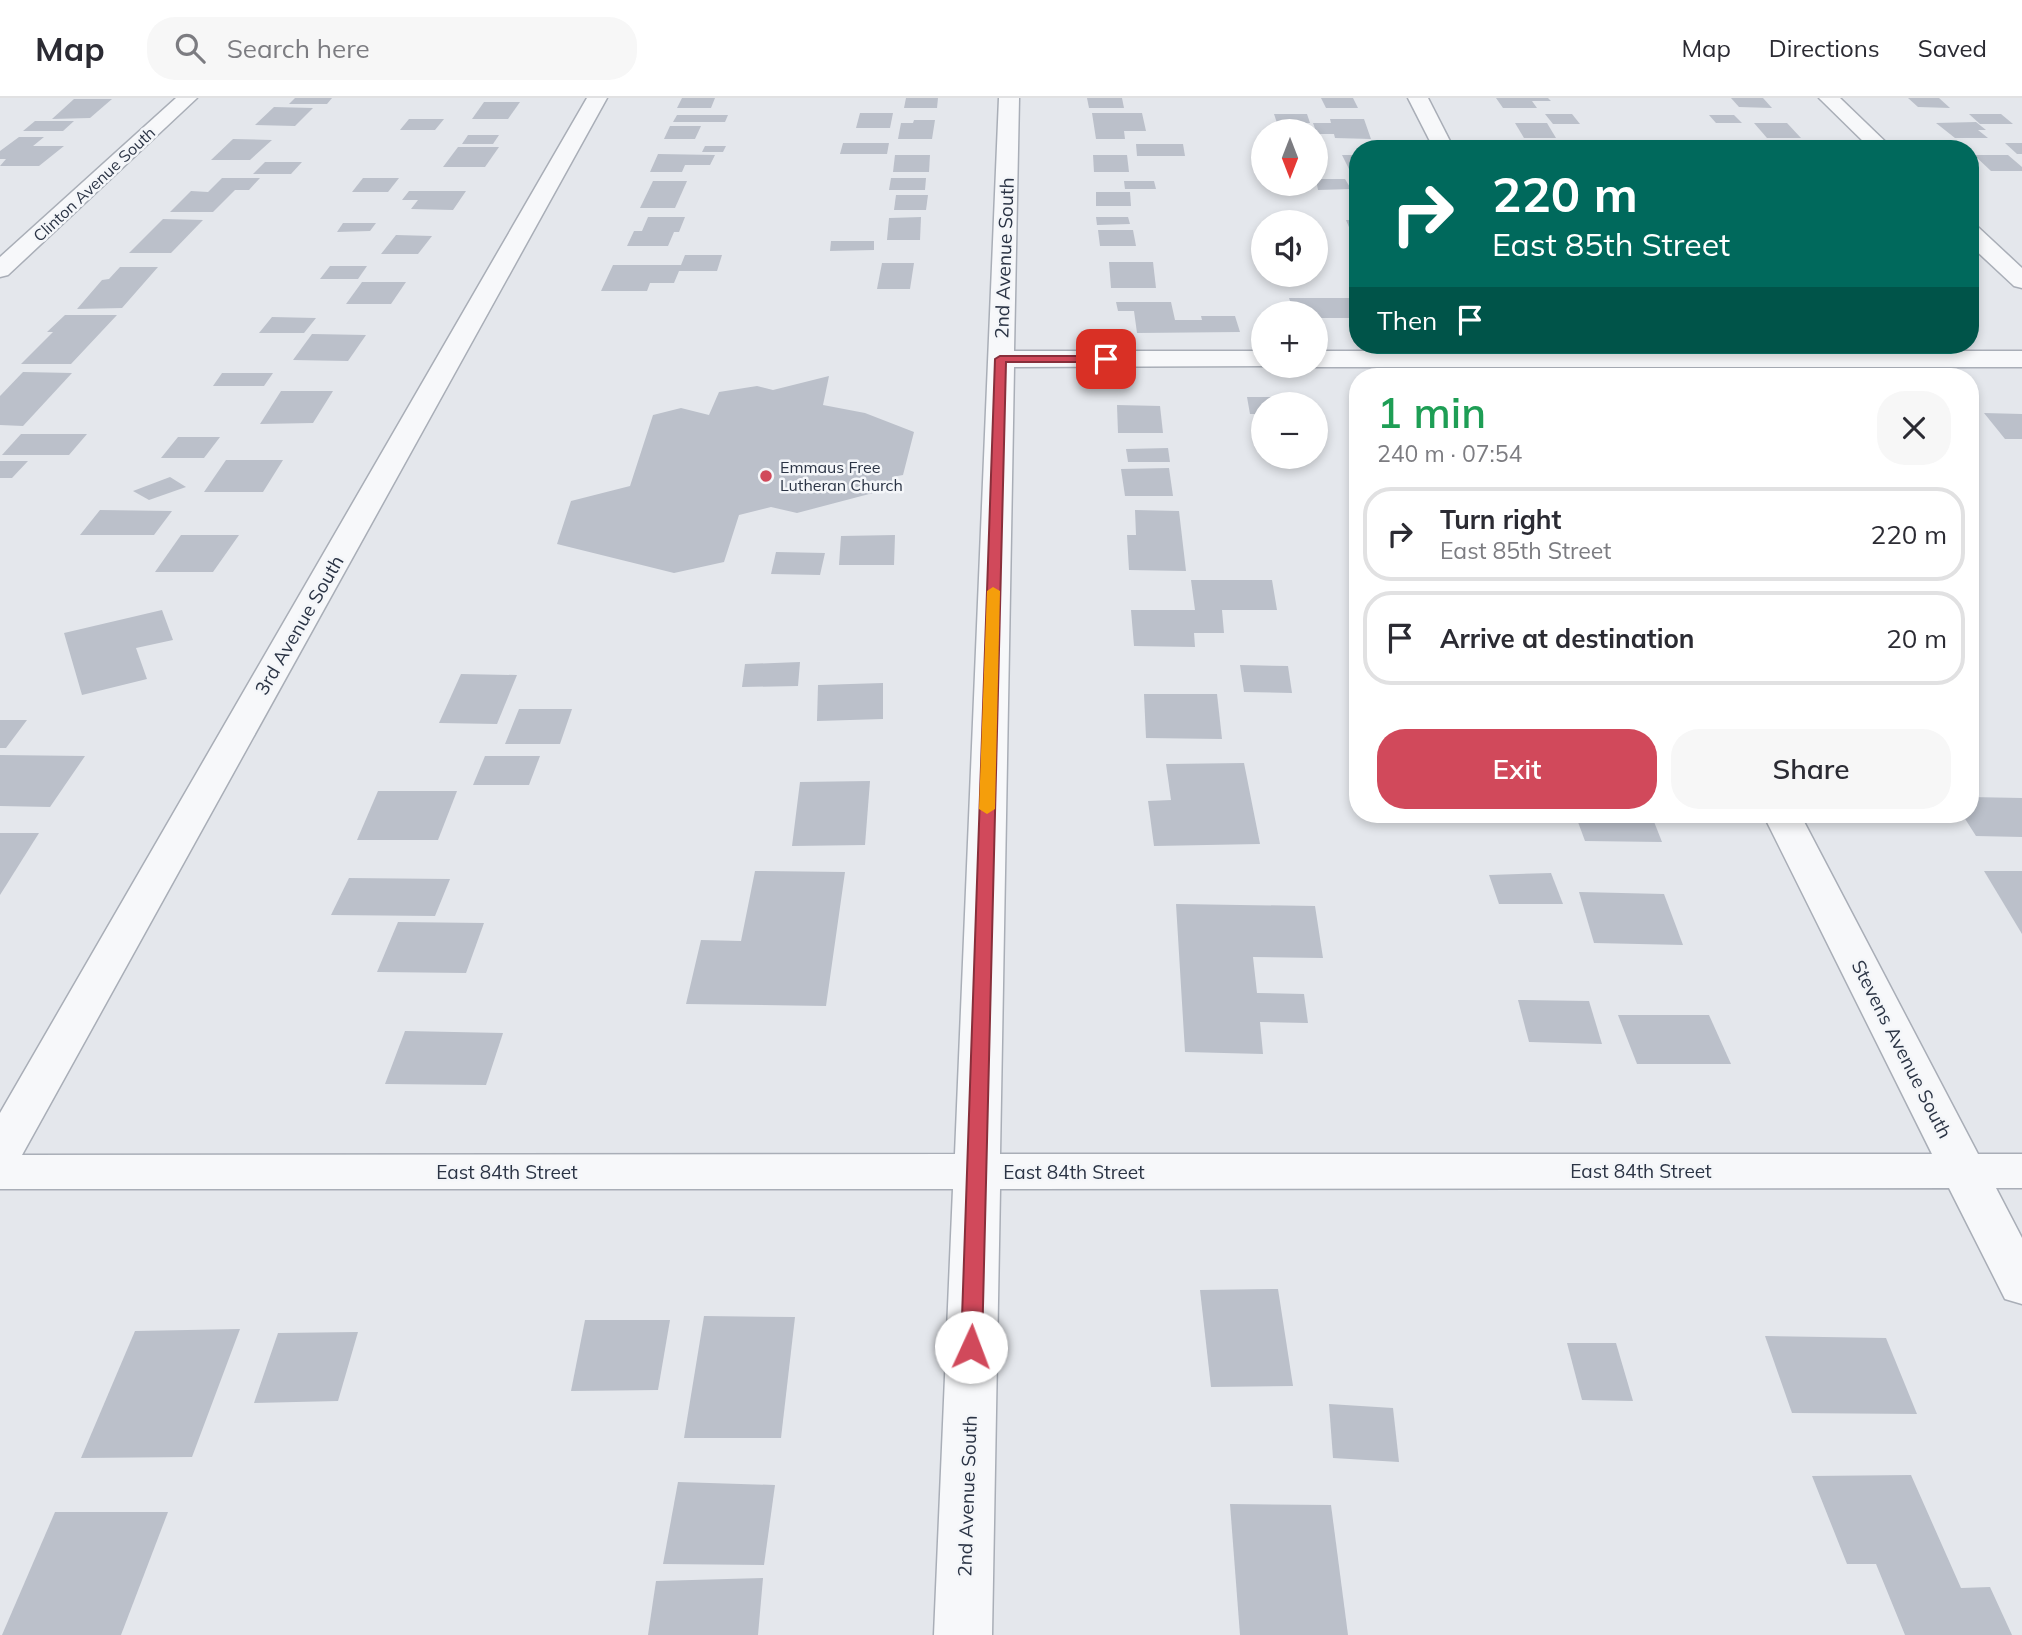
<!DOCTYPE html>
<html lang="en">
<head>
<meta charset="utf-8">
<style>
  :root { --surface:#fff; --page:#f7f7f7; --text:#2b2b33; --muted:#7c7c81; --line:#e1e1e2; --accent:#d1495b }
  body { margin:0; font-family:Mulish,sans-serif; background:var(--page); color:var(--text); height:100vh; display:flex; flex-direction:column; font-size:26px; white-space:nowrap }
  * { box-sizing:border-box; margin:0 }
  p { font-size:23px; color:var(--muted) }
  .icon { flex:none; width:38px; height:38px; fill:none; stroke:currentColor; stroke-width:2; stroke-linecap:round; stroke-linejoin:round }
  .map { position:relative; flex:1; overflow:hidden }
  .sheet { position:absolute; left:1349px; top:270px; width:630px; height:455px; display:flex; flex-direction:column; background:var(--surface); border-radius:28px; box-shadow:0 4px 10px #0003 }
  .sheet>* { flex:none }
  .guide { position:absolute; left:1349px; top:42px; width:630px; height:214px; border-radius:28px; box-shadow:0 4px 10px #0003; background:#00695c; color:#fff; overflow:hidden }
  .needle { width:46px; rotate:180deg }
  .fabs { position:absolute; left:1251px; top:21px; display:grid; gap:14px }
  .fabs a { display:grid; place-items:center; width:77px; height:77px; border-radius:50%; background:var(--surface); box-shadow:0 4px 10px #0003; font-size:35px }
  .pin { position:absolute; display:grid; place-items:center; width:60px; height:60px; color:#fff; margin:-30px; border-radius:14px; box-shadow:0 4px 10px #0006 }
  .me { position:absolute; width:77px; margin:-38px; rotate:2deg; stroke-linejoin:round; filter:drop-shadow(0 0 5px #0008) }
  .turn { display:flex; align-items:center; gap:24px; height:147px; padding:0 28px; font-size:32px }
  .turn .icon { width:91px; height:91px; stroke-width:2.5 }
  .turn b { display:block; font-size:49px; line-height:60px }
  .then { display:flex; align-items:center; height:66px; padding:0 28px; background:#0003; gap:14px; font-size:26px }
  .round { display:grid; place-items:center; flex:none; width:74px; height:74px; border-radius:28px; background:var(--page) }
  .summary { display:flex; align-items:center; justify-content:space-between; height:119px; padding:0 28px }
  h1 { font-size:42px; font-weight:600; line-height:52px; color:#1e9e55 }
  .cta { display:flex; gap:14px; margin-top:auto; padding:14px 28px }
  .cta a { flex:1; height:80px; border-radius:28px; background:var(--accent); color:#fff; font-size:28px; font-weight:600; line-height:80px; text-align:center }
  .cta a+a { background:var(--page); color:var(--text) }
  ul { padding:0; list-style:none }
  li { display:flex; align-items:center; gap:21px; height:94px; margin:0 14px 10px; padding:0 14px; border:4px solid var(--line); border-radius:28px }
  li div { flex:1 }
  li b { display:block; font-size:26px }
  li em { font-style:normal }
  header { display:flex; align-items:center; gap:42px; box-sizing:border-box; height:98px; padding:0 35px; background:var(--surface); border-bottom:2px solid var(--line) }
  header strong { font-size:33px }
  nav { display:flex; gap:38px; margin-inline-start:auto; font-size:24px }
  .search { width:490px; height:63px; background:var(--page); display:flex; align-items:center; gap:18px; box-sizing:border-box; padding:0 24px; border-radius:28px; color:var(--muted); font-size:26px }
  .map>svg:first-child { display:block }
  .building { fill:#bbc0ca }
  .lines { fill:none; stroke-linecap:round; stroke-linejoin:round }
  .minor-casing { stroke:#a9aeb7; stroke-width:3 }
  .minor { fill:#f7f8fa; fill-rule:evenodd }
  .route { fill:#d1495b; stroke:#882f3b; stroke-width:2 }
  .slow { fill:#f59e0b }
  .poi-dot { fill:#d1495b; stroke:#f4f6f9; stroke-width:2.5 }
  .labels { text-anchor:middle; stroke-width:5; stroke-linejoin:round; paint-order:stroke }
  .far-street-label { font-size:16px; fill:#2b3445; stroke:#f4f6f9 }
  .far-poi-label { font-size:16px; fill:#2b3445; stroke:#f4f6f9; text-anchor:start }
  .street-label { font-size:19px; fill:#2b3445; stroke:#f4f6f9 }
</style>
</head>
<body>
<header>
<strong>Map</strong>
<div class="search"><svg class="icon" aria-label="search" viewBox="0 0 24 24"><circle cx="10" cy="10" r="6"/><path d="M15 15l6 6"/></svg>Search here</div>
<nav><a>Map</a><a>Directions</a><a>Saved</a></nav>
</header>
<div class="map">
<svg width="2022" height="1537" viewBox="0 0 2022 1537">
  <rect width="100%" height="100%" fill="#e4e7ec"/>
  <g class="building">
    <polygon points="295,0 332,0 327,6 289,6"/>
    <polygon points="682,0 715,0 711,10 677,10"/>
    <polygon points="906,0 938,0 937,10 904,10"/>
    <polygon points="1087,0 1122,0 1124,10 1089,10"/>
    <polygon points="1321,0 1353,0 1358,10 1326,10"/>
    <polygon points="1496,0 1548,0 1551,3 1532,3 1537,10 1503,10"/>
    <polygon points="1731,0 1763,0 1772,10 1739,9"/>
    <polygon points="1908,0 1939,0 1950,10 1918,9"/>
    <polygon points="74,1 112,1 90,20 52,21"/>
    <polygon points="484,4 520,4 508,21 472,21"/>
    <polygon points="274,9 313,10 295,28 255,27"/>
    <polygon points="860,15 893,15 890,30 856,30"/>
    <polygon points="1092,15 1142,15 1146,33 1124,33 1125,41 1096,41"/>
    <polygon points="1274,16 1307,16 1310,25 1277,25"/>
    <polygon points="1545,16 1572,16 1580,26 1553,26"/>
    <polygon points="1969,16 2001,16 2013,26 1980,26"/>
    <polygon points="677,17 728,17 725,24 673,24"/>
    <polygon points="1709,17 1734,17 1742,25 1716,25"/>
    <polygon points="409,21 444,21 435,32 400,32"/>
    <polygon points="1330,21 1364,21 1371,41 1335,40 1334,36 1317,36 1313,25 1331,25"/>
    <polygon points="914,22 935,22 932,41 898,41 901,25 913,25"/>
    <polygon points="35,23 74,23 63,33 23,33"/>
    <polygon points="1976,24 1986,32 1978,32 1988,40 1955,40 1936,25"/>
    <polygon points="1515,25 1547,25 1556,40 1524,40"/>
    <polygon points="1754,25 1787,25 1801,40 1767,40"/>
    <polygon points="670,28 701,28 695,41 664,41"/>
    <polygon points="468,37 499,37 493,46 462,46"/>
    <polygon points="19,39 44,39 33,48 64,48 39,68 0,68 6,61 0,61 0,53"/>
    <polygon points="233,41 272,42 250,62 211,62"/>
    <polygon points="843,45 889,45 887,56 840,56"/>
    <polygon points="1645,45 1649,51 1615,51 1611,46"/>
    <polygon points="2005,45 2022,45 2022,56 2017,56"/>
    <polygon points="1136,46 1183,46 1185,58 1137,58"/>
    <polygon points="1728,46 1760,46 1765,51 1732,51"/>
    <polygon points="705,48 726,48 723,54 702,54"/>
    <polygon points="458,49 499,49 485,69 443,69"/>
    <polygon points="658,56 715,57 710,67 685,67 682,74 650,74"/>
    <polygon points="895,57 930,57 929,74 893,74"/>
    <polygon points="1093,57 1127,57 1129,74 1094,74"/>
    <polygon points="1342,57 1358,57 1358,73 1350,73"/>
    <polygon points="1974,57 2008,57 2022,69 2022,73 1991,73"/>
    <polygon points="265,64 302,64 291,76 253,76"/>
    <polygon points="222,80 260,80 249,92 235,92 213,114 170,114 191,93 208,94"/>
    <polygon points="363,80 399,80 388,94 352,94"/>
    <polygon points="891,80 926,80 925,92 889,92"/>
    <polygon points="1316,81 1345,81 1351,91 1318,92"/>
    <polygon points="653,83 687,83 675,110 640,110"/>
    <polygon points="1124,83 1154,83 1156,91 1125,91"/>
    <polygon points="409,93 466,93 453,112 411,111 418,102 402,102"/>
    <polygon points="1096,94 1130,94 1131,108 1096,108"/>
    <polygon points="896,97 928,97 926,112 894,112"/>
    <polygon points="1350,115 1358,115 1358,134 1351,134 1346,122 1353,122"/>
    <polygon points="648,119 685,119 679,134 674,134 668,148 627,148 634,133 642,133"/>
    <polygon points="921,119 920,142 887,142 889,120"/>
    <polygon points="1096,119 1128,119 1130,126 1097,127"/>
    <polygon points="163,121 203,122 171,155 129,155"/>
    <polygon points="343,125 376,125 370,133 337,134"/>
    <polygon points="1098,132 1133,132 1136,148 1100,148"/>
    <polygon points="396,137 432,138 418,156 381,156"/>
    <polygon points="831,143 874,143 874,152 830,153"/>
    <polygon points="685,157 722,157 717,173 679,173 674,185 650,185 647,193 601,193 613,167 681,167"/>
    <polygon points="1109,164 1153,164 1156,190 1111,190"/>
    <polygon points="882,165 914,165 910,191 877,191"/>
    <polygon points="330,168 367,168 358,181 320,181"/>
    <polygon points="120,169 158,169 122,210 77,211 102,182 109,181"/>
    <polygon points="362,184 406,184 391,206 346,206"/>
    <polygon points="1289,200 1353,200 1355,207 1358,207 1358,220 1316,220 1316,215 1294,215"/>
    <polygon points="1116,204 1171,204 1175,222 1202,222 1201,218 1235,218 1240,234 1137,235 1134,213 1118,213"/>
    <polygon points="65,217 117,217 71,266 21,266 53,234 47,234"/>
    <polygon points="272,219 316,220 304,235 259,235"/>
    <polygon points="312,236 366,237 348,263 293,262"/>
    <polygon points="23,274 72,275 23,328 0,327 0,298"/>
    <polygon points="222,275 273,275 264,288 213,288"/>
    <polygon points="829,278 823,307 865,315 914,334 903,377 892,379 892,390 797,415 771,409 739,417 724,464 674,475 557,446 571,403 630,388 653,317 681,310 709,317 719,294 757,288 773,292"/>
    <polygon points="281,293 333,293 313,325 260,326"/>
    <polygon points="1247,299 1288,299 1289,306 1264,306 1264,316 1250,316"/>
    <polygon points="1117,307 1160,308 1163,335 1118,335"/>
    <polygon points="1984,315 2022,316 2022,341 2005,341"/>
    <polygon points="21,336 87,336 69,357 2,357"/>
    <polygon points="178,339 220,339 204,360 161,360"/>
    <polygon points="1168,350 1170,364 1128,364 1126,351"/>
    <polygon points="226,362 283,362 263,394 204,394"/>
    <polygon points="0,363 28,363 12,380 0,380"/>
    <polygon points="1169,370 1173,398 1125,398 1121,371"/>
    <polygon points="170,379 186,389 149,402 133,393"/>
    <polygon points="100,412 172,413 154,437 80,437"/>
    <polygon points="1135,412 1179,413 1186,473 1129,472 1127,437 1136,437"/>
    <polygon points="181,437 239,437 213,474 155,474"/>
    <polygon points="895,437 894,467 839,467 841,438"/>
    <polygon points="776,454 825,455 820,477 771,476"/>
    <polygon points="1191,482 1272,482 1277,512 1222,512 1224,535 1194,535 1195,549 1134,548 1131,512 1195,512"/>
    <polygon points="162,512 173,542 136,550 147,581 82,597 64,535"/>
    <polygon points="800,564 798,588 742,589 745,566"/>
    <polygon points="1240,567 1288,568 1292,595 1244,594"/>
    <polygon points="461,576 517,577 497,626 439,625"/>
    <polygon points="883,585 883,621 817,623 818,587"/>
    <polygon points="1144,596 1217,596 1222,641 1146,640"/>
    <polygon points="519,611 572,611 560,646 505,646"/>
    <polygon points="0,622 27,622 6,650 0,650"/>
    <polygon points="0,657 85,658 50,709 0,708"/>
    <polygon points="485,658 540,658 529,687 473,687"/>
    <polygon points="1244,665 1260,746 1154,748 1148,703 1171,702 1166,666"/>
    <polygon points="870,683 865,747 792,748 800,684"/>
    <polygon points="378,693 457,693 438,742 357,742"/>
    <polygon points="1970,699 2022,700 2022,739 1976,738 1962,716 1970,716"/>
    <polygon points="1575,716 1651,716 1662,744 1585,743"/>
    <polygon points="0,735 39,735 0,797"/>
    <polygon points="755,773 845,774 826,908 686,906 701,842 741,843"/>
    <polygon points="1984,773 2022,773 2022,836"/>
    <polygon points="1551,775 1563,806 1499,806 1489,777"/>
    <polygon points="349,780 450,781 435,818 331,817"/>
    <polygon points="1579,794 1664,796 1683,847 1594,845"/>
    <polygon points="1176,806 1315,808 1323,860 1253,859 1257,895 1304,896 1308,925 1260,924 1263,956 1185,954"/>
    <polygon points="398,824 484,825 466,875 377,874"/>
    <polygon points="1518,902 1589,903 1602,946 1529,944"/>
    <polygon points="1618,917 1709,917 1731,966 1637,966"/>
    <polygon points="405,933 503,935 486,987 385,986"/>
    <polygon points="1278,1191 1293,1288 1211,1289 1200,1192"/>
    <polygon points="704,1218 795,1219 781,1340 684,1340"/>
    <polygon points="585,1222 670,1222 658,1292 571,1293"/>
    <polygon points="240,1231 192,1359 81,1360 135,1233"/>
    <polygon points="358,1234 338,1303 254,1305 278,1235"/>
    <polygon points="1765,1238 1886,1240 1917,1316 1792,1315"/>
    <polygon points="1567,1245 1616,1245 1633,1303 1582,1302"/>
    <polygon points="1329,1306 1393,1310 1399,1364 1333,1360"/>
    <polygon points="1911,1377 1961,1490 1990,1489 2012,1537 1905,1537 1876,1466 1847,1466 1812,1378"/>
    <polygon points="678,1384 775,1387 764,1467 663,1466"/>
    <polygon points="1230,1406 1331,1407 1348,1537 1240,1537"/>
    <polygon points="55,1414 168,1414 121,1537 2,1537"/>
    <polygon points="763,1480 758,1537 648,1537 656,1483"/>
  </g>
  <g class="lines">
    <g class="minor-casing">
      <g id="minor">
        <polygon points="176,0 197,0 8,177 0,179 0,159"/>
        <polygon points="587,0 607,0 22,1057 955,1056 999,0 1019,0 1014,253 1264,253 1264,268 1268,268 1014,269 1000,1056 1932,1056 1763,716 1800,716 1978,1056 2022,1056 2022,1090 1996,1090 2022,1140 2022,1206 2005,1201 1949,1090 1000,1091 992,1537 934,1537 953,1091 0,1091 0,1015"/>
        <polygon points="1408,0 1428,0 1454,51 1434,51"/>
        <polygon points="1819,0 1840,0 1893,51 1871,51"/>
        <polygon points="1970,127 1978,129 2022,170 2022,190 2014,188 1970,147"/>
        <polygon points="1316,253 2022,253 2022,269 1316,269 1312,268 1316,268"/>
      </g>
    </g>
    <use href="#minor" class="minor"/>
  </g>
  <polygon class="route" points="1106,258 1109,259 1109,264 1006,264 982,1249 978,1255 971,1258 964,1255 961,1249 995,261 1000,258"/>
  <polygon class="slow" points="993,489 1000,493 995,711 987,716 979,711 987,493"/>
  <circle class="poi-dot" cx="766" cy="378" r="7"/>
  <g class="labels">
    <g class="far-street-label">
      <text transform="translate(94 86) rotate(-43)" y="6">Clinton Avenue South</text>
    </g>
    <g class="far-poi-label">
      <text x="780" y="375">Emmaus Free<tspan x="780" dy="18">Lutheran Church</tspan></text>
    </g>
    <g class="street-label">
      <text transform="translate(1004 160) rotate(-88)" y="7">2nd Avenue South</text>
      <text transform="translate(299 527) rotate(-60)" y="7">3rd Avenue South</text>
      <text transform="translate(1902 951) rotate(63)" y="7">Stevens Avenue South</text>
      <text x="1641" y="1080">East 84th Street</text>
      <text x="507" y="1081">East 84th Street</text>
      <text x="1074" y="1081">East 84th Street</text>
      <text transform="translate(967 1398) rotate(-88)" y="7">2nd Avenue South</text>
    </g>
  </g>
</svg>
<div class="fabs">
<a><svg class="needle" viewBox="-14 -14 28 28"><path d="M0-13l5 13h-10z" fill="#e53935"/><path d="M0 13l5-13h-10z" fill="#7c7c81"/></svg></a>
<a><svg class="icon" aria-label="sound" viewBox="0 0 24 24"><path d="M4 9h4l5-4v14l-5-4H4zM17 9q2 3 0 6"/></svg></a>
<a>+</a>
<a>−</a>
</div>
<div class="pin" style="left:1106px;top:261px;background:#d93025"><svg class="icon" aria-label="arrive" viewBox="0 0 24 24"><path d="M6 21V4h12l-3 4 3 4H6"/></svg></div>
<svg class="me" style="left:971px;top:1249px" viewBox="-20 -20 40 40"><circle r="19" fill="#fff"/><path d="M0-13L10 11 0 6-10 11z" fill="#d1495b"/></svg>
<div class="guide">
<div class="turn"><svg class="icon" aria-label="right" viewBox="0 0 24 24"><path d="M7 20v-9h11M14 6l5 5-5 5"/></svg><div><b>220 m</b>East 85th Street</div></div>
<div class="then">Then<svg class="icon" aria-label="arrive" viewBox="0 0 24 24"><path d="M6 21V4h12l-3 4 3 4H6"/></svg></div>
</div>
<section class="sheet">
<div class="summary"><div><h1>1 min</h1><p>240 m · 07:54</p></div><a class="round"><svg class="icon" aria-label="close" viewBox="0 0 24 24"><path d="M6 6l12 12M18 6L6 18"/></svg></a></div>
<ul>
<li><svg class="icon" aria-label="right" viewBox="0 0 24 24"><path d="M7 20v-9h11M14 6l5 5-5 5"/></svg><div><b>Turn right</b><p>East 85th Street</p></div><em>220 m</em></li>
<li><svg class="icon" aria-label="arrive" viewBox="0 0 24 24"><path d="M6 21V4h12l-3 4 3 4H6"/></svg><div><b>Arrive at destination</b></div><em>20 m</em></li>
</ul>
<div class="cta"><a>Exit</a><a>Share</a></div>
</section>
</div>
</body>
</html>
